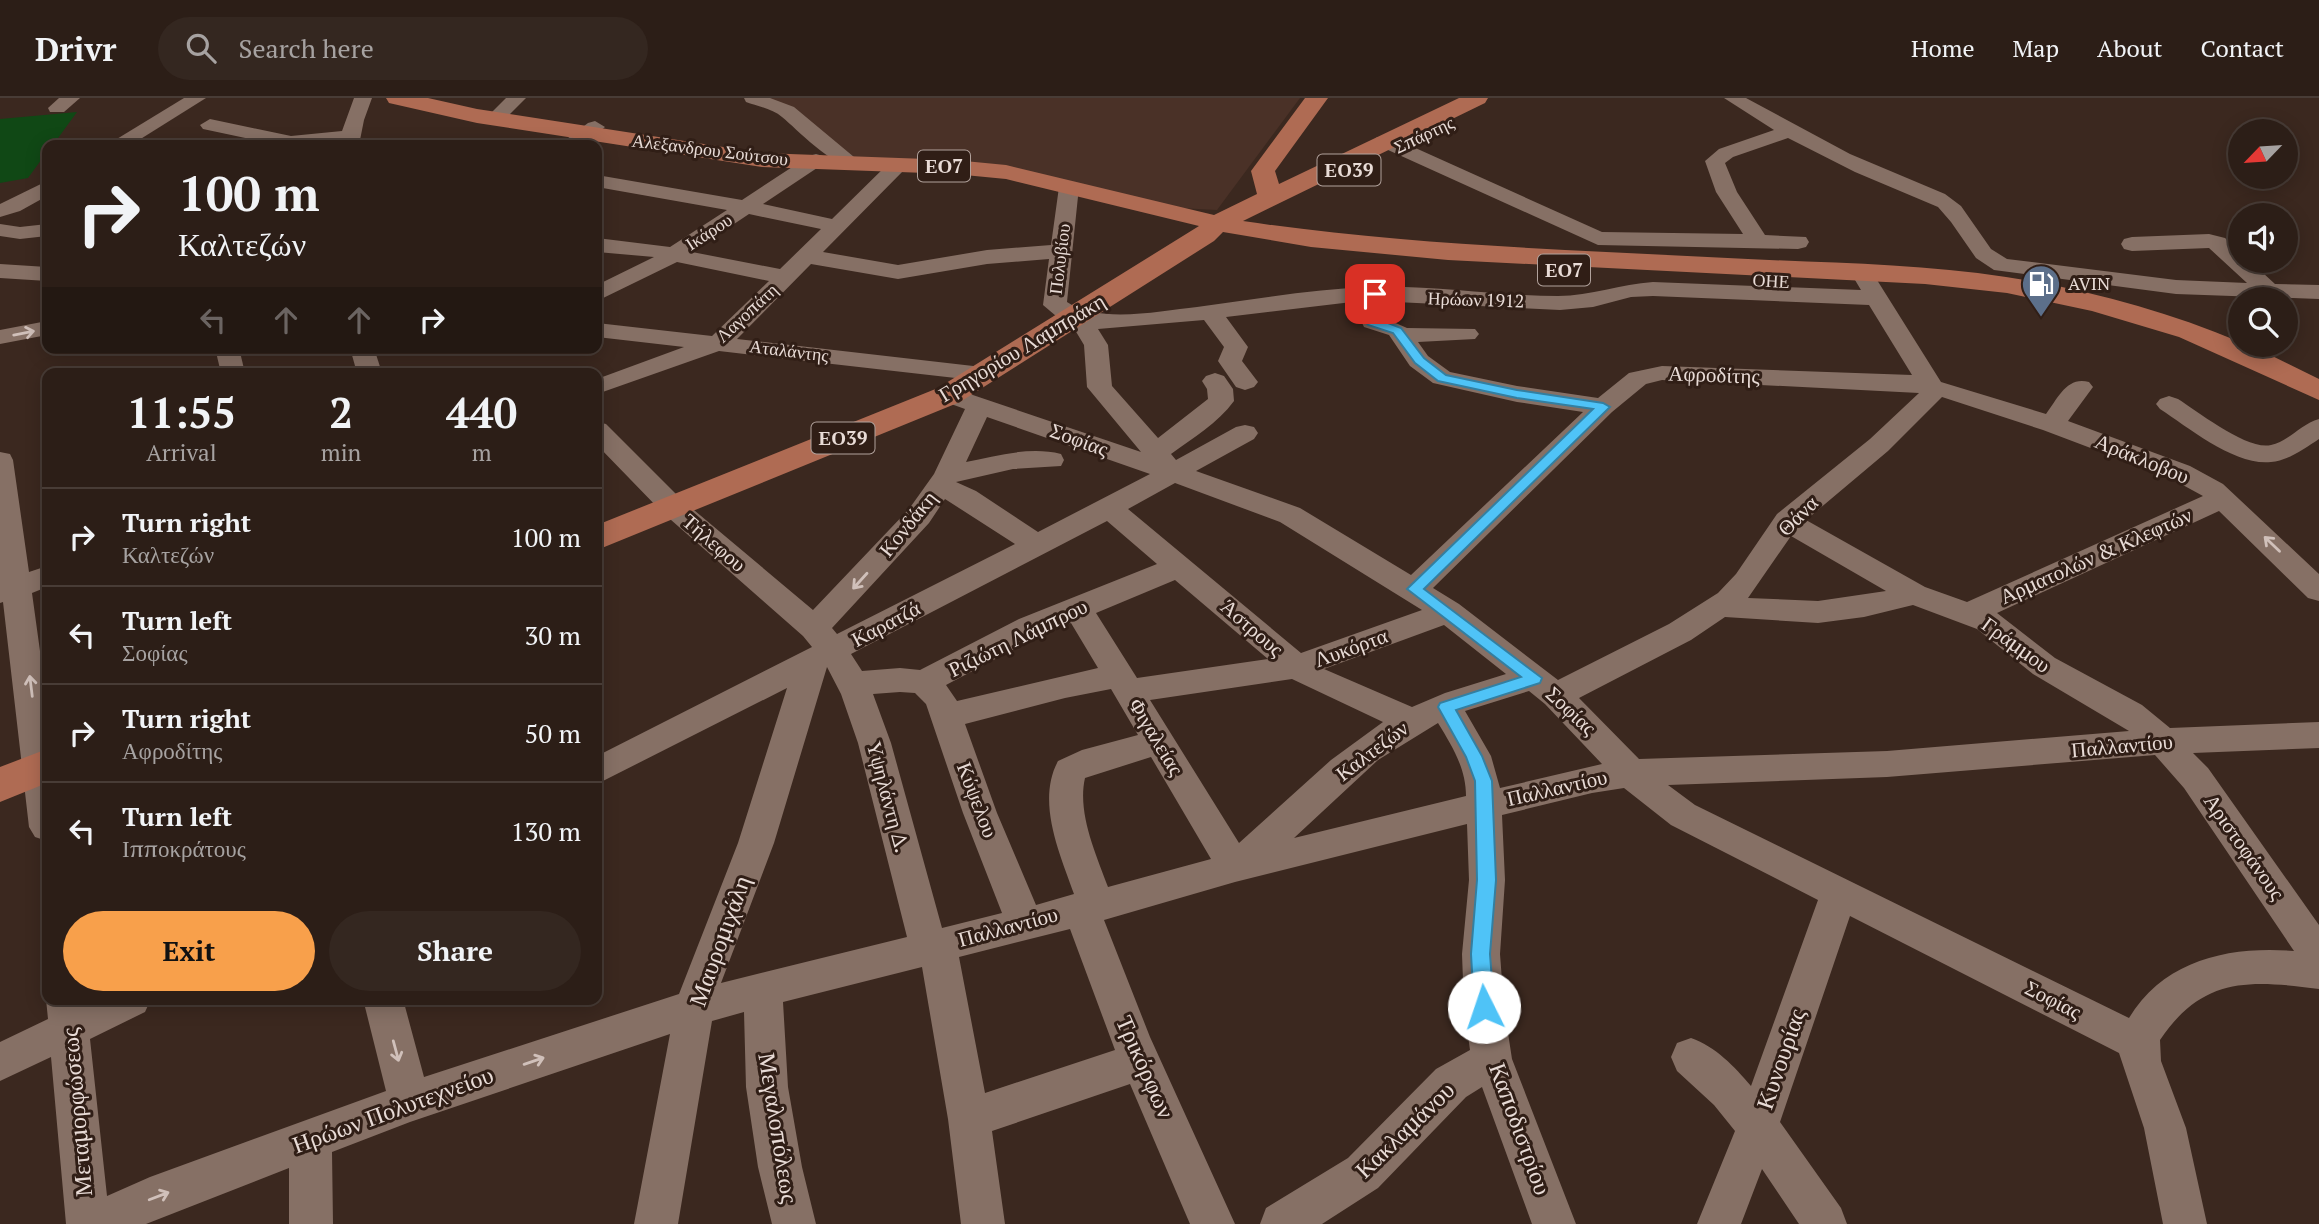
<!DOCTYPE html>
<html lang="en">
<head>
<meta charset="utf-8">
<style>
  :root { --surface:#2c1e17; --page:#342720; --text:#f1f3f6; --muted:#a6a2a1; --line:#483c36; --accent:#f8a04b }
  body { margin:0; font-family:"PT Serif",serif; background:var(--page); color:var(--text); height:100vh; display:flex; flex-direction:column; font-size:26px; white-space:nowrap }
  * { box-sizing:border-box; margin:0 }
  p { font-size:23px; color:var(--muted) }
  .icon { flex:none; width:38px; height:38px; fill:none; stroke:currentColor; stroke-width:2; stroke-linecap:round; stroke-linejoin:round }
  .map { position:relative; flex:1; overflow:hidden }
  .details { position:absolute; left:42px; top:270px; width:560px; height:637px; display:flex; flex-direction:column; background:var(--surface); border-radius:14px; box-shadow:0 4px 18px #0003,0 0 0 2px var(--line) }
  .details>* { flex:none }
  .hud { position:absolute; left:42px; top:42px; width:560px; height:214px; border-radius:14px; box-shadow:0 4px 18px #0003,0 0 0 2px var(--line); background:#2c1e17; color:var(--text); overflow:hidden }
  .needle { width:46px; rotate:245deg }
  .controls { position:absolute; left:2228px; top:21px; display:grid; gap:14px }
  .controls a { display:grid; place-items:center; width:70px; height:70px; border-radius:50%; background:var(--surface); box-shadow:0 4px 18px #0003,0 0 0 2px var(--line); font-size:35px }
  .pin { position:absolute; display:grid; place-items:center; width:60px; height:60px; color:#fff; margin:-30px; border-radius:14px; box-shadow:0 4px 10px #0006 }
  .me { position:absolute; width:77px; margin:-38px; rotate:356deg; stroke-linejoin:round; filter:drop-shadow(0 0 5px #0008) }
  .turn { display:flex; align-items:center; gap:24px; height:147px; padding:0 21px; font-size:32px }
  .turn .icon { width:91px; height:91px; stroke-width:2.5 }
  .turn b { display:block; font-size:49px; line-height:60px }
  .lanes { display:flex; align-items:center; height:66px; padding:0 21px; background:#0003; justify-content:center; gap:35px; direction:ltr }
  .lanes .off { opacity:.35 }
  .eta { display:flex; justify-content:space-evenly; align-items:center; height:119px; text-align:center }
  .eta b { font-size:42px; font-weight:600; line-height:49px }
  .primary-button { display:flex; gap:14px; margin-top:auto; padding:14px 21px }
  .primary-button a { flex:1; height:80px; border-radius:42px; background:var(--accent); color:#111; font-size:28px; font-weight:600; line-height:80px; text-align:center }
  .primary-button a+a { background:var(--page); color:var(--text) }
  ul { padding:0; list-style:none }
  li { display:flex; align-items:center; gap:21px; height:98px; padding:0 21px; border-top:2px solid var(--line) }
  li div { flex:1 }
  li b { display:block; font-size:26px }
  li em { font-style:normal }
  header { display:flex; align-items:center; gap:42px; box-sizing:border-box; height:98px; padding:0 35px; background:var(--surface); border-bottom:2px solid var(--line) }
  header strong { font-size:33px }
  nav { display:flex; gap:38px; margin-inline-start:auto; font-size:24px }
  .search { width:490px; height:63px; background:var(--page); display:flex; align-items:center; gap:18px; box-sizing:border-box; padding:0 24px; border-radius:38px; color:var(--muted); font-size:26px }
  .map>svg:first-child { display:block }
  .built { fill:#4a3127 }
  .green { fill:#104815 }
  .lines { fill:none; stroke-linecap:round; stroke-linejoin:round }
  .minor { fill:#867065; fill-rule:evenodd }
  .major { fill:#af6b53; fill-rule:evenodd }
  .oneway { stroke:#d0c0ba }
  .route { fill:#4fc3f7; stroke:#337fa1; stroke-width:2 }
  .labels { text-anchor:middle; stroke-width:6; stroke-linejoin:round; paint-order:stroke }
  .far-street-label { font-size:18px; fill:#e8dbd6; stroke:#301e16 }
  .far-poi-label { font-size:18px; fill:#e8dbd6; stroke:#301e16; text-anchor:start }
  .shield { fill:#301e16; stroke:#b1a29c; stroke-width:2 }
  .shield-label { font-size:19px; font-weight:bold; fill:#e8dbd6 }
  .street-label { font-size:21px; fill:#e8dbd6; stroke:#301e16 }
  .near-street-label { font-size:24px; fill:#e8dbd6; stroke:#301e16 }
</style>
</head>
<body>
<header>
<strong>Drivr</strong>
<div class="search"><svg class="icon" aria-label="search" viewBox="0 0 24 24"><circle cx="10" cy="10" r="6"/><path d="M15 15l6 6"/></svg>Search here</div>
<nav><a>Home</a><a>Map</a><a>About</a><a>Contact</a></nav>
</header>
<div class="map">
<svg width="2319" height="1126" viewBox="0 0 2319 1126">
  <rect width="100%" height="100%" fill="#3b281f"/>
  <polygon class="built" points="758,0 1300,0 1217,112 1179,110 1007,68 850,59"/>
  <polygon class="green" points="77,14 53,47 47,47 47,54 28,80 0,85 0,21"/>
  <g class="lines">
    <g class="minor">
      <polygon points="59,0 80,0 64,14 50,14 48,10"/>
      <polygon points="184,0 206,0 131,47 107,47"/>
      <polygon points="354,0 372,0 364,22 359,47 339,47 340,45 279,47 203,31 200,27 210,21 291,38 342,33"/>
      <polygon points="506,0 526,0 508,18 494,18 492,14"/>
      <path d="M 744,0 L 770,0 L 794,9 L 860,64 L 857,68 C 836,73 798,32 782,19 C 773,11 757,8 746,4 Z"/>
      <polygon points="1724,0 1746,0 1850,56 1945,96 1961,108 1991,151 2007,161 2176,182 2247,185 2209,150 2132,153 2124,151 2121,146 2124,141 2132,139 2209,136 2225,140 2240,154 2240,163 2250,163 2275,186 2319,187 2319,201 2176,196 1994,172 1976,160 1951,124 1938,109 1855,74 1788,40 1733,59 1725,65 1737,94 1765,137 1806,139 1809,144 1806,149 1798,151 1598,147 1377,47 1374,43 1377,39 1391,39 1602,134 1743,136 1716,94 1705,63 1719,51 1774,32"/>
      <polygon points="595,23 605,29 582,47 559,47 588,25"/>
      <path d="M 816,56 L 823,58 L 826,62 L 823,66 L 763,106 L 832,121 L 892,62 L 906,62 L 909,66 L 906,70 L 823,154 L 898,167 L 987,152 L 1051,147 L 1059,89 L 1062,85 L 1076,85 L 1079,89 L 1067,204 C 1099,226 1160,213 1197,209 C 1255,201 1314,191 1372,189 C 1434,187 1496,198 1558,198 C 1591,198 1621,186 1653,184 L 1861,192 L 1855,182 L 1858,177 L 1874,177 L 1877,182 L 1941,284 L 2046,316 C 2058,300 2067,278 2089,284 L 2093,289 L 2068,323 L 2190,368 L 2223,386 L 2319,476 L 2319,503 L 2308,500 L 2219,413 L 1997,515 L 2055,560 L 2142,607 L 2170,630 L 2319,624 L 2319,650 L 2193,655 L 2208,670 L 2319,827 L 2319,891 C 2250,882 2203,878 2160,942 L 2161,963 L 2186,1030 L 2207,1126 L 2163,1126 L 2144,1030 L 2119,955 L 1850,818 L 1780,1024 L 1841,1110 L 1847,1126 L 1799,1126 L 1762,1071 L 1741,1126 L 1697,1126 L 1735,1033 L 1714,1007 L 1677,973 L 1671,959 L 1677,945 L 1691,940 C 1716,949 1734,968 1751,988 L 1818,802 L 1671,727 L 1624,690 L 1592,695 L 1502,717 L 1505,782 L 1500,856 L 1504,909 L 1512,961 L 1576,1126 L 1532,1126 L 1482,989 L 1466,999 L 1378,1090 L 1322,1126 L 1260,1126 L 1266,1110 L 1348,1060 L 1436,971 L 1470,952 L 1464,909 L 1462,856 L 1469,782 L 1467,726 L 1235,784 L 1104,822 L 1150,939 L 1235,1126 L 1190,1126 L 1130,986 L 992,1033 L 1005,1126 L 961,1126 L 948,1021 L 922,869 L 783,904 L 788,989 L 802,1069 L 816,1126 L 772,1126 L 758,1069 L 746,989 L 744,914 L 712,923 L 678,1126 L 634,1126 L 670,936 L 410,1024 L 332,1054 L 333,1126 L 289,1126 L 289,1070 L 146,1126 L 66,1126 L 51,959 L 0,983 L 0,944 L 48,921 L 46,901 L 47,899 L 47,901 L 151,901 L 145,914 L 90,941 L 107,1098 L 150,1079 L 386,993 L 363,901 L 403,901 L 424,979 L 679,896 L 738,745 L 787,590 L 597,686 L 597,658 L 812,549 L 803,538 L 662,414 L 597,347 L 597,324 L 606,326 L 682,402 L 813,512 L 909,411 L 934,376 L 965,311 L 940,302 L 936,297 L 940,292 L 949,289 L 958,292 L 1141,354 L 1087,289 L 1084,247 L 1069,222 L 1056,218 L 1043,207 L 1049,161 L 987,166 L 898,181 L 811,166 L 737,241 L 982,269 L 991,271 L 994,276 L 991,281 L 982,283 L 719,253 L 597,296 L 597,281 L 684,249 L 597,239 L 597,225 L 712,238 L 769,183 L 677,164 L 597,203 L 597,187 L 654,159 L 597,154 L 597,140 L 670,149 L 727,112 L 597,89 L 597,77 L 742,102 L 809,58 ZM 749,116 L 821,131 L 780,171 L 692,154 ZM 1653,198 L 1869,207 L 1912,277 L 1662,268 L 1629,275 L 1598,300 L 1517,288 L 1450,274 L 1428,258 L 1418,244 L 1475,241 L 1479,236 L 1475,231 L 1407,230 L 1382,219 L 1375,203 L 1560,212 L 1593,209 L 1631,199 ZM 1352,204 L 1364,229 L 1389,237 L 1410,268 L 1433,285 L 1517,304 L 1583,314 L 1411,477 L 1300,410 L 1196,373 L 1254,341 L 1258,335 L 1254,329 L 1245,327 L 1236,329 L 1176,362 L 1171,356 C 1193,340 1218,325 1234,303 L 1233,291 L 1224,278 L 1215,275 L 1206,278 L 1202,283 L 1207,291 L 1208,301 L 1158,340 L 1112,288 L 1108,247 L 1098,231 L 1204,222 L 1224,249 L 1218,263 L 1236,289 L 1245,292 L 1254,289 L 1258,284 L 1242,263 L 1248,249 L 1226,219 ZM 1662,282 L 1919,295 L 1870,341 L 1777,416 L 1736,476 L 1718,495 L 1669,526 L 1558,582 L 1459,506 L 1433,490 L 1612,314 L 1646,286 ZM 1942,299 L 2043,332 L 2170,380 L 2203,398 L 1967,504 L 1925,489 L 1806,422 L 1888,353 ZM 987,319 L 1150,376 L 1038,434 L 976,393 L 956,384 L 1013,371 L 1061,368 L 1064,362 L 1061,356 C 1030,348 996,358 966,364 ZM 1175,385 L 1280,424 L 1422,512 L 1301,555 L 1128,411 ZM 945,401 L 1015,446 L 837,536 L 832,530 L 929,425 ZM 1107,423 L 1157,466 L 1019,521 L 920,572 L 900,570 L 862,573 L 851,556 ZM 1791,438 L 1886,493 L 1818,503 L 1748,500 ZM 1175,482 L 1268,561 L 1137,580 L 1096,515 ZM 1913,507 L 1977,531 L 2033,576 L 2129,633 L 1887,653 L 1639,661 L 1579,600 L 1691,542 L 1725,519 L 1818,525 L 1864,519 ZM 1071,525 L 1098,570 L 957,603 L 946,587 L 1041,537 ZM 1444,527 L 1506,576 L 1445,595 L 1412,609 L 1324,571 ZM 827,569 L 841,596 L 858,645 L 907,839 L 721,885 L 774,745 ZM 1292,581 L 1383,624 L 1331,662 L 1239,745 L 1150,602 ZM 1111,591 L 1138,637 L 1082,652 L 1058,663 C 1036,704 1060,756 1074,796 L 1036,807 L 997,715 L 965,626 L 1065,600 ZM 1529,593 L 1545,606 L 1602,666 L 1500,690 L 1491,658 L 1465,613 ZM 900,594 L 915,595 L 926,606 L 963,715 L 1002,815 L 942,830 L 891,645 L 873,596 ZM 1438,625 C 1452,648 1466,670 1466,698 L 1294,740 L 1378,662 ZM 2155,657 L 2184,690 L 2294,853 C 2230,848 2165,861 2129,920 L 1695,707 L 1668,687 L 1887,679 ZM 1151,659 L 1211,761 L 1108,789 C 1096,756 1077,715 1085,680 ZM 1070,831 L 1115,952 L 985,995 L 959,859 Z"/>
      <polygon points="47,83 47,98 20,113 0,119 0,106"/>
      <polygon points="0,126 20,129 47,126 47,138 20,141 0,138"/>
      <polygon points="0,166 47,169 47,183 0,180"/>
      <polygon points="47,223 47,237 0,246 0,232"/>
      <polygon points="215,250 239,250 245,275 221,275"/>
      <polygon points="350,250 374,250 382,275 357,275"/>
      <path d="M 2169,298 L 2178,301 C 2197,313 2248,353 2271,347 C 2289,343 2301,326 2319,321 L 2319,341 C 2304,351 2289,362 2271,364 C 2235,368 2189,330 2160,311 L 2156,306 L 2160,301 Z"/>
      <polygon points="0,354 10,356 13,362 29,474 47,468 47,489 32,495 47,604 47,743 35,739 29,729 3,504 0,505"/>
    </g>
    <g class="major">
      <path d="M 386,0 L 428,0 L 477,11 L 762,55 L 954,62 L 1006,67 L 1214,117 L 1257,96 L 1251,73 L 1305,0 L 1328,0 L 1275,73 L 1279,86 L 1459,0 L 1488,0 L 1485,5 L 1243,123 C 1410,148 1579,152 1748,161 C 1834,165 1921,166 2006,179 C 2086,191 2166,213 2240,244 L 2240,247 L 2260,252 L 2319,281 L 2319,302 L 2179,239 L 2092,213 L 2007,195 L 1925,186 L 1448,162 L 1311,149 L 1223,134 L 1214,143 L 960,304 L 597,452 L 597,427 L 938,290 L 1199,128 L 1006,81 L 954,76 L 762,69 L 477,25 L 389,5 Z"/>
      <polygon points="47,651 47,685 0,704 0,669"/>
    </g>
  </g>
  <defs><path id="oneway-shaft" d="M-6 0H5M1.5-3L5.5 0L1.5 3" fill="none" stroke-width="1.6" stroke-linecap="round" stroke-linejoin="round" transform="scale(1.75)"/></defs>
  <g class="oneway">
    <use href="#oneway-shaft" transform="translate(24 235) rotate(-11)"/>
    <use href="#oneway-shaft" transform="translate(2272 446) rotate(-136)"/>
    <use href="#oneway-shaft" transform="translate(860 483) rotate(132)"/>
    <use href="#oneway-shaft" transform="translate(31 588) rotate(-97)"/>
    <use href="#oneway-shaft" transform="translate(396 953) rotate(75)"/>
    <use href="#oneway-shaft" transform="translate(534 963) rotate(-19)"/>
    <use href="#oneway-shaft" transform="translate(159 1098) rotate(-21)"/>
  </g>
  <polygon class="route" points="1361,193 1379,194 1379,198 1368,200 1375,220 1401,230 1424,260 1446,277 1517,292 1603,305 1610,309 1424,491 1542,580 1540,585 1456,612 1482,658 1492,683 1496,782 1490,856 1494,909 1491,916 1484,918 1477,916 1474,909 1471,856 1477,782 1475,683 1466,659 1438,609 1440,605 1521,579 1407,491 1593,311 1517,300 1438,283 1415,265 1393,235 1368,227 1363,220 1355,197"/>
  <defs>
    <g id="fuel-pin" transform="scale(2.0125)"><path d="M0 17L-7.5 6A9.5 9.5 0 1 1 7.5 6Z" fill="#5c6f8a" stroke="#301e16"/><path d="M-5.5-6h7V0h2V4h1.3V-2.5L3-4.5l.8-.8L6-3V5H2.5V1h-1V6h-7ZM-4.2-4.7v3.2H.2V-4.7Z" fill="#fff"/></g>
  </defs>
  <g fill-rule="evenodd">
    <use href="#fuel-pin" x="2041" y="186"/>
  </g>
  <g class="labels">
    <g class="far-street-label">
      <text transform="translate(1424 37) rotate(-25)" y="6">Σπάρτης</text>
      <text transform="translate(710 52) rotate(7)" y="6">Αλεξανδρου Σούτσου</text>
      <text transform="translate(709 134) rotate(-33)" y="6">Ικάρου</text>
      <text transform="translate(1060 161) rotate(-83)" y="6">Πολυβίου</text>
      <text transform="translate(1771 183) rotate(3)" y="6">ΟΗΕ</text>
      <text transform="translate(1476 202) rotate(2)" y="6">Ηρώων 1912</text>
      <text transform="translate(747 215) rotate(-43)" y="6">Λαγοπάτη</text>
      <text transform="translate(789 253) rotate(7)" y="6">Αταλάντης</text>
    </g>
    <g class="far-poi-label">
      <text x="2068" y="192">AVIN</text>
    </g>
    <g class="shield">
      <rect x="918" y="52.5" width="52" height="31" rx="5"/>
      <rect x="1317.5" y="56.5" width="63" height="31" rx="5"/>
      <rect x="1538" y="156.5" width="52" height="31" rx="5"/>
      <rect x="811.5" y="324.5" width="63" height="31" rx="5"/>
    </g>
    <g class="shield-label">
      <text x="944" y="75">ΕΟ7</text>
      <text x="1349" y="79">ΕΟ39</text>
      <text x="1564" y="179">ΕΟ7</text>
      <text x="843" y="347">ΕΟ39</text>
    </g>
    <g class="street-label">
      <text transform="translate(1022 250) rotate(-31)" y="7">Γρηγορίου Λαμπράκη</text>
      <text transform="translate(1714 277) rotate(2)" y="7">Αφροδίτης</text>
      <text transform="translate(1079 342) rotate(20)" y="7">Σοφίας</text>
      <text transform="translate(2142 361) rotate(22)" y="7">Αράκλοβου</text>
      <text transform="translate(1798 418) rotate(-45)" y="7">Θάνα</text>
      <text transform="translate(908 426) rotate(-51)" y="7">Κονδάκη</text>
      <text transform="translate(714 445) rotate(41)" y="7">Τήλεφου</text>
      <text transform="translate(2096 458) rotate(-24)" y="7">Αρματολών &amp; Κλεφτών</text>
      <text transform="translate(886 526) rotate(-28)" y="7">Καρατζά</text>
      <text transform="translate(1252 530) rotate(41)" y="7">Άστρους</text>
      <text transform="translate(1018 540) rotate(-26)" y="7">Ριζιώτη Λάμπρου</text>
      <text transform="translate(2016 547) rotate(36)" y="7">Γράμμου</text>
      <text transform="translate(1351 550) rotate(-20)" y="7">Λυκόρτα</text>
      <text transform="translate(1571 613) rotate(43)" y="7">Σοφίας</text>
      <text transform="translate(1156 639) rotate(59)" y="7">Φιγαλείας</text>
      <text transform="translate(2122 648) rotate(-5)" y="7">Παλλαντίου</text>
      <text transform="translate(1372 653) rotate(-37)" y="7">Καλτεζών</text>
      <text transform="translate(1557 690) rotate(-13)" y="7">Παλλαντίου</text>
      <text transform="translate(888 699) rotate(75)" y="7">Υψηλάντη Δ.</text>
      <text transform="translate(977 702) rotate(69)" y="7">Κύψελου</text>
      <text transform="translate(2244 749) rotate(55)" y="7">Αριστοφάνους</text>
      <text transform="translate(1008 829) rotate(-15)" y="7">Παλλαντίου</text>
      <text transform="translate(2053 902) rotate(27)" y="7">Σοφίας</text>
    </g>
    <g class="near-street-label">
      <text transform="translate(720 843) rotate(-70)" y="8">Μαυρομιχάλη</text>
      <text transform="translate(1781 961) rotate(-71)" y="8">Κυνουρίας</text>
      <text transform="translate(1145 969) rotate(66)" y="8">Τρικόρφων</text>
      <text transform="translate(393 1012) rotate(-20)" y="8">Ηρώων Πολυτεχνείου</text>
      <text transform="translate(77 1014) rotate(-95)" y="8">Μεταμορφώσεως</text>
      <text transform="translate(778 1030) rotate(81)" y="8">Μεγαλοπόλεως</text>
      <text transform="translate(1520 1031) rotate(70)" y="8">Καποδιστρίου</text>
      <text transform="translate(1405 1032) rotate(-44)" y="8">Κακλαμάνου</text>
    </g>
  </g>
</svg>
<div class="controls">
<a><svg class="needle" viewBox="-14 -14 28 28"><path d="M0-13l5 13h-10z" fill="#e53935"/><path d="M0 13l5-13h-10z" fill="#a6a2a1"/></svg></a>
<a><svg class="icon" aria-label="sound" viewBox="0 0 24 24"><path d="M4 9h4l5-4v14l-5-4H4zM17 9q2 3 0 6"/></svg></a>
<a><svg class="icon" aria-label="search" viewBox="0 0 24 24"><circle cx="10" cy="10" r="6"/><path d="M15 15l6 6"/></svg></a>
</div>
<div class="pin" style="left:1375px;top:196px;background:#d93025"><svg class="icon" aria-label="arrive" viewBox="0 0 24 24"><path d="M6 21V4h12l-3 4 3 4H6"/></svg></div>
<svg class="me" style="left:1484px;top:909px" viewBox="-20 -20 40 40"><circle r="19" fill="#fff"/><path d="M0-13L10 11 0 6-10 11z" fill="#4fc3f7"/></svg>
<div class="hud">
<div class="turn"><svg class="icon" aria-label="right" viewBox="0 0 24 24"><path d="M7 20v-9h11M14 6l5 5-5 5"/></svg><div><b>100 m</b>Καλτεζών</div></div>
<div class="lanes"><svg class="icon off" aria-label="left" viewBox="0 0 24 24"><path d="M17 20v-9H6M10 6l-5 5 5 5"/></svg><svg class="icon off" aria-label="ahead" viewBox="0 0 24 24"><path d="M12 20V5M6 11l6-6 6 6"/></svg><svg class="icon off" aria-label="ahead" viewBox="0 0 24 24"><path d="M12 20V5M6 11l6-6 6 6"/></svg><svg class="icon" aria-label="right" viewBox="0 0 24 24"><path d="M7 20v-9h11M14 6l5 5-5 5"/></svg></div>
</div>
<section class="details">
<div class="eta">
<div><b>11:55</b><p>Arrival</p></div>
<div><b>2</b><p>min</p></div>
<div><b>440</b><p>m</p></div>
</div>
<ul>
<li><svg class="icon" aria-label="right" viewBox="0 0 24 24"><path d="M7 20v-9h11M14 6l5 5-5 5"/></svg><div><b>Turn right</b><p>Καλτεζών</p></div><em>100 m</em></li>
<li><svg class="icon" aria-label="left" viewBox="0 0 24 24"><path d="M17 20v-9H6M10 6l-5 5 5 5"/></svg><div><b>Turn left</b><p>Σοφίας</p></div><em>30 m</em></li>
<li><svg class="icon" aria-label="right" viewBox="0 0 24 24"><path d="M7 20v-9h11M14 6l5 5-5 5"/></svg><div><b>Turn right</b><p>Αφροδίτης</p></div><em>50 m</em></li>
<li><svg class="icon" aria-label="left" viewBox="0 0 24 24"><path d="M17 20v-9H6M10 6l-5 5 5 5"/></svg><div><b>Turn left</b><p>Ιπποκράτους</p></div><em>130 m</em></li>
</ul>
<div class="primary-button"><a>Exit</a><a>Share</a></div>
</section>
</div>
</body>
</html>
